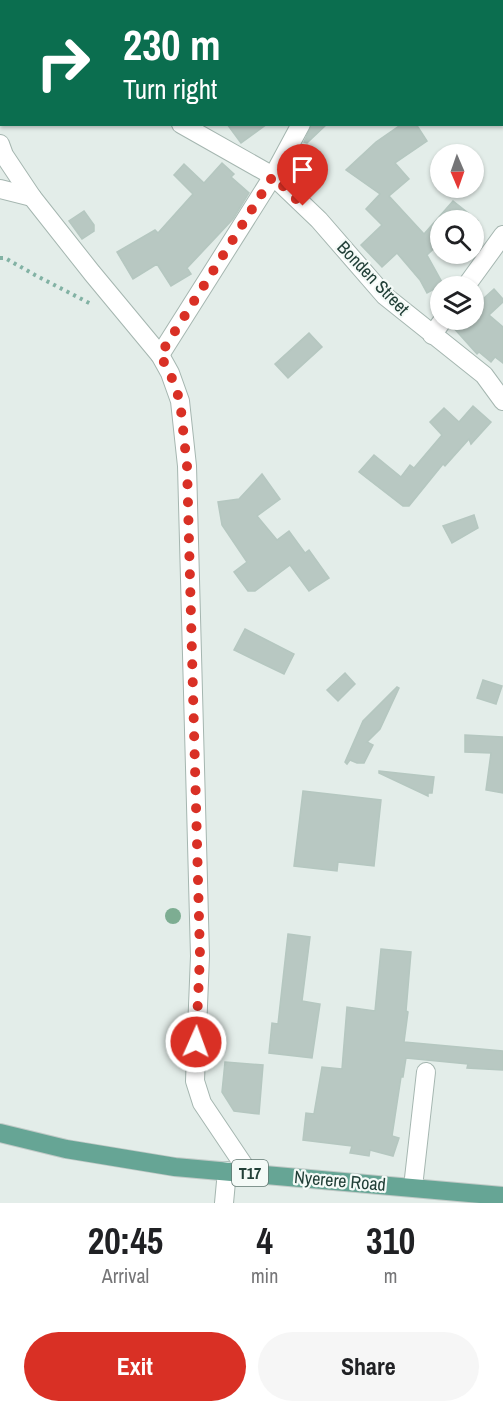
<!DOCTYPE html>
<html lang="en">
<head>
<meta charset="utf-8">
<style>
  :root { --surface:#fff; --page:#f6f6f6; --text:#202124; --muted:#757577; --accent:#d93025 }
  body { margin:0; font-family:"Archivo Narrow",sans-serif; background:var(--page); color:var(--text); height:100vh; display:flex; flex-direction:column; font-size:22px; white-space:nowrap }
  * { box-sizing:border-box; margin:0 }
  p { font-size:20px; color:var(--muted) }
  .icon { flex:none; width:33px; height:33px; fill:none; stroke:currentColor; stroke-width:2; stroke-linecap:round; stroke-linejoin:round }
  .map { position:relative; height:1203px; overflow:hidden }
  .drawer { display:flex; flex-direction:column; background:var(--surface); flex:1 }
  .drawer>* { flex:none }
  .hud { position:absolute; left:0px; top:0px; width:504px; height:126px; box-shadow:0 2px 4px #0004; background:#0b6e4f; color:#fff; overflow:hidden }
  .needle { width:39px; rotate:178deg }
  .tools { position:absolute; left:430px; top:144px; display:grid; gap:12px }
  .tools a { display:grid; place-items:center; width:54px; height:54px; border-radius:50%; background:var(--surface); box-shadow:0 2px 4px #0004; font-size:30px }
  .pin { position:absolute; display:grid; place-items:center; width:51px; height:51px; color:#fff; margin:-62px -26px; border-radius:50% 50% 50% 0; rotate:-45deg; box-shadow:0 0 6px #0007 }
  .pin .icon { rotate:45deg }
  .me { position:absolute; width:66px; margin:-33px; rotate:2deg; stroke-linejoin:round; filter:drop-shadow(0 0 4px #0008) }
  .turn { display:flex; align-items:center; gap:21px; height:126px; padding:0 24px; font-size:27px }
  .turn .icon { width:78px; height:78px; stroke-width:2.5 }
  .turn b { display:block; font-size:42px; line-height:51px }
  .eta { display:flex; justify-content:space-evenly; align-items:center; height:102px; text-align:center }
  .eta b { font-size:36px; font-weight:700; line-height:42px }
  .primary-button { display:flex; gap:12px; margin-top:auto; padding:12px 24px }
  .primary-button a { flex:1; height:69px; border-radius:36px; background:var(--accent); color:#fff; font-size:24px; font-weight:700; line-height:69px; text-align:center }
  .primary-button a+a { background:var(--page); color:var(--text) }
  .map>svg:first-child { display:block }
  .building { fill:#b8c8c2; stroke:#b5c7c0; stroke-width:1.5 }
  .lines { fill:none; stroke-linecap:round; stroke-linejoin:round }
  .minor-casing { stroke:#a5b6b0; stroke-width:20 }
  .major-casing { stroke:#c1cac7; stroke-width:20 }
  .path { stroke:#82b2a4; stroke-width:4; stroke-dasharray:3 4.5; stroke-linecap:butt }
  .minor { stroke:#fff; stroke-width:18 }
  .major { stroke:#66a595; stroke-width:18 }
  .tree { fill:#7dad92 }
  .route { stroke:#d93025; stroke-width:10; stroke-dasharray:0 18 }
  .labels { text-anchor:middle; stroke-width:4.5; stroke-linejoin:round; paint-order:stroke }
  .shield { fill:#f4faf7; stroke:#617871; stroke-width:1.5 }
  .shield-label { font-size:16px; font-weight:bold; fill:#224038 }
  .street-label { font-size:18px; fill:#224038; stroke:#f4faf7 }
</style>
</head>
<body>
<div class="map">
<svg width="503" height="1203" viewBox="0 0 503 1203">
  <rect width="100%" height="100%" fill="#e3ede9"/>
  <g class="building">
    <polygon points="227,124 267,124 241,143"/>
    <polygon points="312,124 327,124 307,143 304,142"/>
    <polygon points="402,124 416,124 427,141 395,163 409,179 389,196 424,234 453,201 477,220 441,220 441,242 427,255 443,284 427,293 420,280 397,253 382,267 361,245 382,225 366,209 380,194 346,170 376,142"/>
    <polygon points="222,163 234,174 231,177 249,193 233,219 187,268 191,274 171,286 157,264 133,279 117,252 155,230 158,233 193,194 174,175 184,164 204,183"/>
    <polygon points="84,211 94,225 94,231 82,239 69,221"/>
    <polygon points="494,289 503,299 503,302 489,315 503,327 503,363 495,357 491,362 479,352 477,354 452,326 459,320 474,320 474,307"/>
    <polygon points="309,333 322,347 288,378 275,364"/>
    <polygon points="473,406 491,422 471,444 469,439 445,466 443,464 409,506 403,506 359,472 374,455 401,477 410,465 414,468 442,435 430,422 444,408 459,422"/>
    <polygon points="262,474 280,499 257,516 277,540 289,531 305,553 309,550 329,578 309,591 290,565 255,591 248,591 234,572 247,562 222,525 218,502 239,499"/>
    <polygon points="474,515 478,528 452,543 443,526"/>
    <polygon points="245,629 294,654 284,674 234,650"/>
    <polygon points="345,673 355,684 338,701 327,690"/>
    <polygon points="483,680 502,686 496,704 477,698"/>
    <polygon points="397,687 399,688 380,729 367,742 373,745 364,763 357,763 350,760 347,764 345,762 363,721"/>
    <polygon points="465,735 503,737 503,793 486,790 491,753 465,752"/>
    <polygon points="379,771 434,777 432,793 428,793 428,796 379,773"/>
    <polygon points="303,791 381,800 374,866 338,862 337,871 294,866"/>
    <polygon points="288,934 310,937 302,1001 320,1004 312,1058 269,1053 272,1023 278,1024"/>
    <polygon points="381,949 411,952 406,1011 408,1012 404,1042 503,1051 503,1070 467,1068 468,1064 406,1058 403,1077 401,1077 392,1136 399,1138 393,1156 370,1150 369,1156 350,1153 352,1146 303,1140 306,1113 314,1114 322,1067 342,1069 347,1007 375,1011"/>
    <polygon points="225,1062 263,1065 259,1114 234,1111 222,1092"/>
  </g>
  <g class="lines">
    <g class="minor-casing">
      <g id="minor">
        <polyline points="73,0 74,2"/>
        <polyline points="489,0 491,2"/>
        <polyline points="363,2 364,0"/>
        <polyline points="502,8 503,9"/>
        <polyline points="181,124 273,176 319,220 385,296 484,375 503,401"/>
        <polyline points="0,144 4,155 32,197 92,273 160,355 170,373 180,401 187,466 200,956 195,1081 202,1103 249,1173"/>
        <polyline points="0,189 32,197"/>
        <polyline points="466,286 503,235"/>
        <polyline points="432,335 443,320"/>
        <polyline points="160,355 273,176 301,124"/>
        <polyline points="413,1187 426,1072"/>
        <polyline points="224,1203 227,1171"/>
      </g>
    </g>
    <g class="major-casing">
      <polyline id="major" points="0,1133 66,1149 175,1167 503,1196"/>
    </g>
    <polyline class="path" points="0,258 5,258 35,275 93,305"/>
    <use href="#minor" class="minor"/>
    <use href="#major" class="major"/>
  </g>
  <circle class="tree" cx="173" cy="916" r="8"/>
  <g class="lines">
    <polyline class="route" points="196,1042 200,956 187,466 180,401 170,373 160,355 273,176 303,206"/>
  </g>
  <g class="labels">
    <rect class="shield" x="232" y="1160" width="36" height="26" rx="4.5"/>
    <g class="shield-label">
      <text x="250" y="1179">T17</text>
    </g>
    <g class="street-label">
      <text transform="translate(373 278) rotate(46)" y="6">Bonden Street</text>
      <text transform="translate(340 1181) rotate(5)" y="6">Nyerere Road</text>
    </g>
  </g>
</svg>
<div class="tools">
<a><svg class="needle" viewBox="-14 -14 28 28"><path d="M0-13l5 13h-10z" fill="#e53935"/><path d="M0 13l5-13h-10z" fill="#757577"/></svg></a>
<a><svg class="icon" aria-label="search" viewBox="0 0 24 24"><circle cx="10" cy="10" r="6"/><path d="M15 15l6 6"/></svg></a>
<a><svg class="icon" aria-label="layers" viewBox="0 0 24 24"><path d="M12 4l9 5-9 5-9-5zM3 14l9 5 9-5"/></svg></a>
</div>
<div class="pin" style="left:303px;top:206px;background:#d93025"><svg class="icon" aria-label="arrive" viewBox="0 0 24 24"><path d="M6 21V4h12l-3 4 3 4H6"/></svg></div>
<svg class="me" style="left:196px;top:1042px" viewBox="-20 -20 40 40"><circle r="17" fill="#d93025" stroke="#fff" stroke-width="3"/><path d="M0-11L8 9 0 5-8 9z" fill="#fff"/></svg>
<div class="hud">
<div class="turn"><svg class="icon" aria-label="right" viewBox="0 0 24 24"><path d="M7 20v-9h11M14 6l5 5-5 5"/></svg><div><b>230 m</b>Turn right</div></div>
</div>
</div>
<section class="drawer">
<div class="eta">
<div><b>20:45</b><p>Arrival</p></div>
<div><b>4</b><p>min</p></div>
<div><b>310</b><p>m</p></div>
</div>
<div class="primary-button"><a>Exit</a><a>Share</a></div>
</section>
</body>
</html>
